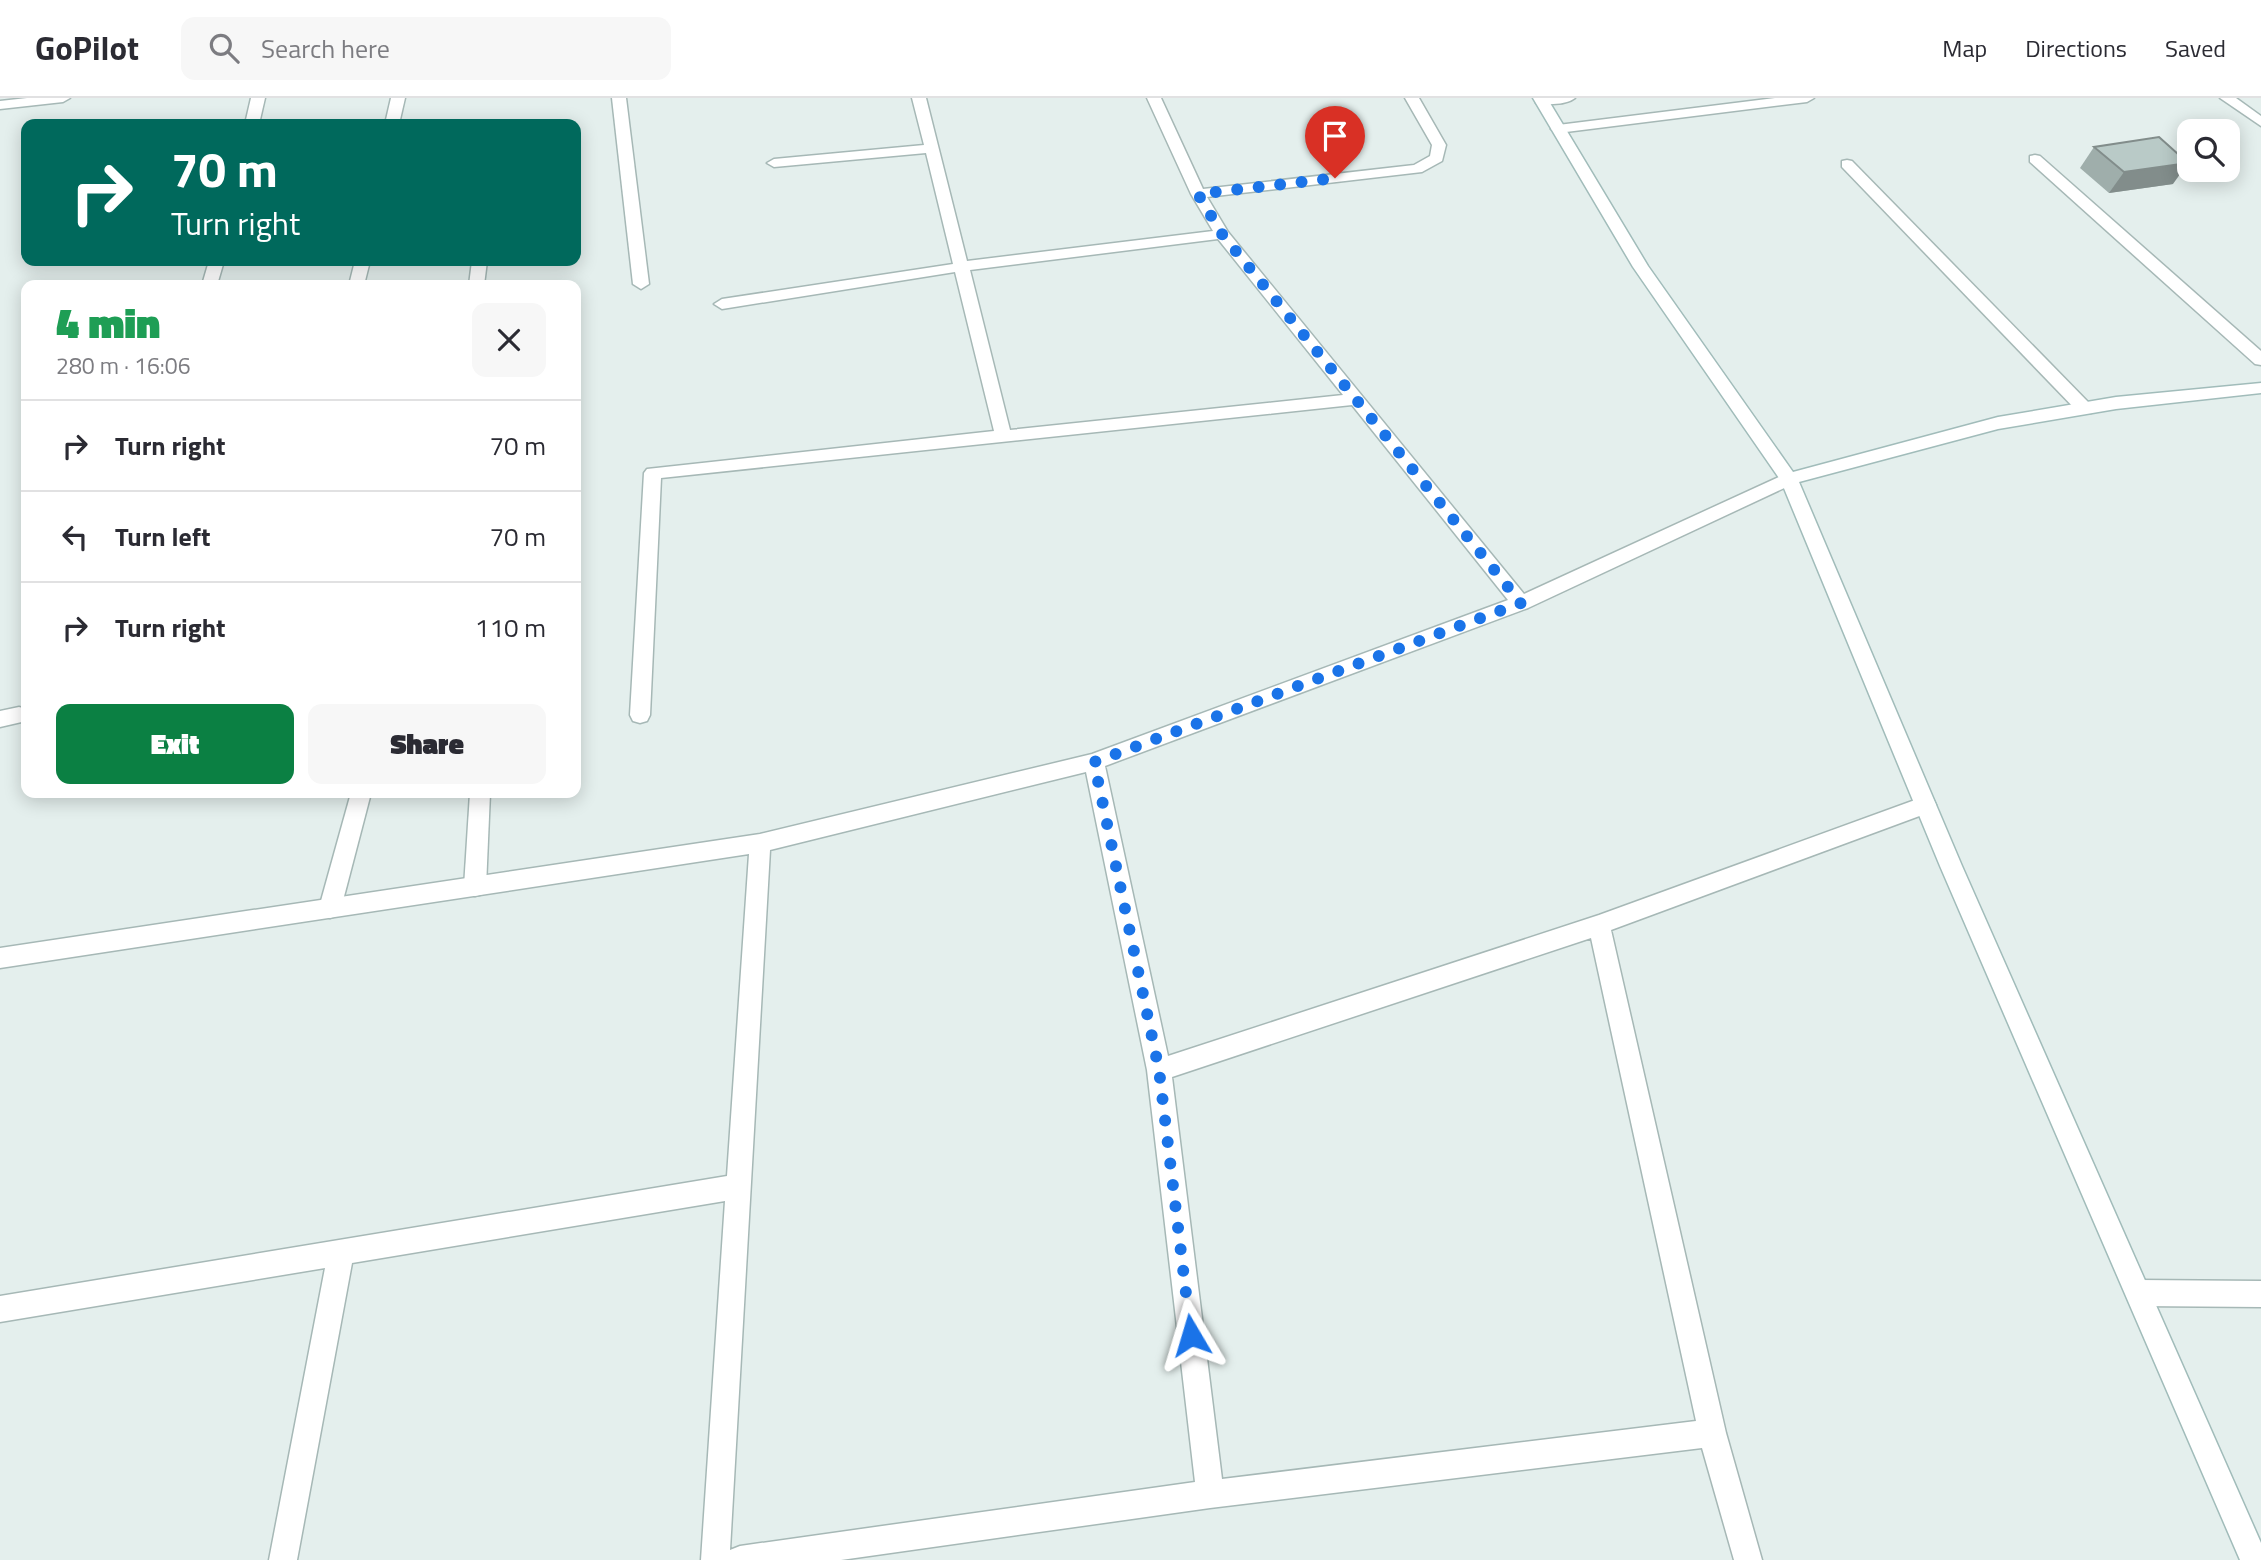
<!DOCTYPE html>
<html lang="en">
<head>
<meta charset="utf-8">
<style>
  :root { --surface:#fff; --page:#f7f7f7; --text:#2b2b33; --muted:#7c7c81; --line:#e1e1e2; --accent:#0b8043 }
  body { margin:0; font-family:"Titillium Web",sans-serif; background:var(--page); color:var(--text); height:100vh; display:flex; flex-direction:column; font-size:26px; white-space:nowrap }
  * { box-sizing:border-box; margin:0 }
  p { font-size:23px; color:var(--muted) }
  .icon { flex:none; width:38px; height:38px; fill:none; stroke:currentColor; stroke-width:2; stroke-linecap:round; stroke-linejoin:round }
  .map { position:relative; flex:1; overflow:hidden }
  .sheet { position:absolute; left:21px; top:182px; width:560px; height:518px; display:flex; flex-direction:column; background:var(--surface); border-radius:14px; box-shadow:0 4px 18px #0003 }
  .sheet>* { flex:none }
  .banner { position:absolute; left:21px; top:21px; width:560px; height:147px; border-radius:14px; box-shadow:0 4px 18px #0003; background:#00695c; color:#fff; overflow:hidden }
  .tools { position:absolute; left:2177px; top:21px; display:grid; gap:14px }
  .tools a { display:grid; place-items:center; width:63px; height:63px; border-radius:14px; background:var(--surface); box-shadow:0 4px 18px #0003; font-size:35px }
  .pin { position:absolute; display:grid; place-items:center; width:60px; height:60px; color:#fff; margin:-72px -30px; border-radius:50% 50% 50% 0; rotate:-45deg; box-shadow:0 0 7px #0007 }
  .pin .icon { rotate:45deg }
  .me { position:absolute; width:77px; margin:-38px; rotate:353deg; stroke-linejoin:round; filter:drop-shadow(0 0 5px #0008) }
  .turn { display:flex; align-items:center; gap:24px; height:147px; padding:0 35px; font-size:32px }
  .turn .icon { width:91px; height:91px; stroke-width:2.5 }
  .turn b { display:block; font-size:49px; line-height:60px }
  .round { display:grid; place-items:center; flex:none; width:74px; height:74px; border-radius:14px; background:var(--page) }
  .head { display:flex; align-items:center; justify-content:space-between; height:119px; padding:0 35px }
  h1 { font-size:42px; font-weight:800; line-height:52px; color:#1e9e55 }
  .action { display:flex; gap:14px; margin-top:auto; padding:14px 35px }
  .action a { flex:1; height:80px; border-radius:14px; background:var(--accent); color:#fff; font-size:28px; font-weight:800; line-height:80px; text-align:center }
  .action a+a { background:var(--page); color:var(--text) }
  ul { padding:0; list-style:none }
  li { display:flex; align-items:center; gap:21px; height:91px; padding:0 35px; border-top:2px solid var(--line) }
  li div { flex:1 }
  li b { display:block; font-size:26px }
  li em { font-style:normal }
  header { display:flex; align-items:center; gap:42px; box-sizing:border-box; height:98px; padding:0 35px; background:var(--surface); border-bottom:2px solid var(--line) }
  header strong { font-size:33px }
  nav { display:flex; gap:38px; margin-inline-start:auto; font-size:24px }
  .search { width:490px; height:63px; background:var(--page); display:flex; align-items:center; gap:18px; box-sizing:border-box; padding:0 24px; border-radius:14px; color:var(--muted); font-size:26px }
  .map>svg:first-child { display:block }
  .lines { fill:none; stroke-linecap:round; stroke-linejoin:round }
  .lane-casing { stroke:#a6b8b6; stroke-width:3 }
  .street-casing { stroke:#a6b8b6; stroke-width:3 }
  .secondary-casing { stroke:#a1bcba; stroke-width:3 }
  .lane { fill:#fff; fill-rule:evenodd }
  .street { fill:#fff; fill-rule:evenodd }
  .secondary { fill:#fff; fill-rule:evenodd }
  .wall { fill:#9faeab }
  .shaded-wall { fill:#828d8b }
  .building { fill:#b9cac7; stroke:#828d8b; stroke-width:2 }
  .route { stroke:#1a73e8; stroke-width:12; stroke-dasharray:0 21.6 }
</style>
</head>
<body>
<header>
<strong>GoPilot</strong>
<div class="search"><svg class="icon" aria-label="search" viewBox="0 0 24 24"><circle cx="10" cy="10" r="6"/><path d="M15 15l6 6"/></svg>Search here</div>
<nav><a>Map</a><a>Directions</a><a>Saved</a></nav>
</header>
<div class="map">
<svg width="2261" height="1462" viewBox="0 0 2261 1462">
  <rect width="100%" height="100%" fill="#e4efed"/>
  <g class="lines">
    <g class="lane-casing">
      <g id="lane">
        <path d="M 1536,0 L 1575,0 C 1566,7 1547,7 1536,5 Z"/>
        <polygon points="351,695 371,695 341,810 338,817 330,820 322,817 319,810"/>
        <polygon points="470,695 490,695 486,789 483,796 475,798 467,796 464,789"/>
      </g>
    </g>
    <g class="street-casing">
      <g id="street">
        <polygon points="27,0 70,0 63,4 0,11 0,3"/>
        <polygon points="251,0 265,0 259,26 245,26"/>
        <polygon points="391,0 405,0 399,26 385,26"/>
        <polygon points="612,0 626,0 649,186 641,191 633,186"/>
        <path d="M 912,0 L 926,0 L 967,163 L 1213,133 L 1191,96 L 1147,0 L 1161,0 L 1203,91 L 1414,67 L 1430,58 L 1432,47 L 1405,0 L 1419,0 L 1446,47 L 1442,63 L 1422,74 L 1207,99 L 1228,134 L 1524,496 L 1783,377 L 1795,377 L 1798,381 L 1795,385 L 1528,510 L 1105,668 L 1168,958 L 1599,817 L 1926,698 L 1933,701 L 1936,707 L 1933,713 L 1611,832 L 1726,1335 L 1762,1462 L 1734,1462 L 1702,1350 L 1210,1410 L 841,1462 L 701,1462 L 725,1103 L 352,1165 L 297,1462 L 269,1462 L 325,1170 L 0,1224 L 0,1198 L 727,1078 L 749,756 L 0,870 L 0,850 L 760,736 L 1092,656 L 1508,502 L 1352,307 L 661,380 L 650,617 L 647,623 L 640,625 L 633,623 L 630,617 L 644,375 L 647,371 L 994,333 L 955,174 L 722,211 L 714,206 L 722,201 L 953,166 L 926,55 L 774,69 L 767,65 L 774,61 L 924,47 ZM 1218,141 L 1343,297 L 1010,332 L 970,172 ZM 1086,674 L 1147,972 L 1195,1384 L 740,1448 L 730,1452 L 770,752 ZM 1591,840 L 1696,1323 L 1222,1381 L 1172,979 Z"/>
        <polygon points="1775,0 1814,0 1807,4 1558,35 1551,31 1558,27"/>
        <polygon points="2220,0 2236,0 2261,18 2261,28"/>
        <polygon points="2035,57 2040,58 2261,253 2261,267 2255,266 2030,64 2030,58"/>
        <polygon points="1847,62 1852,63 2091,307 2093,311 2091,315 2079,315 1842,69 1842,63"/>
        <polygon points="209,163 224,163 217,187 202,187"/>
        <polygon points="355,163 370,163 364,187 349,187"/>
        <polygon points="472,163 487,163 484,187 469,187"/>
        <polygon points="19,609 26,611 26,623 0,629 0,613"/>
        <polygon points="2139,1182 2261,1183 2261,1209 2139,1208 2130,1204 2126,1195 2130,1186"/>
      </g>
    </g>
    <g class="secondary-casing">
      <polygon id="secondary" points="1533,0 1547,0 1648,168 1793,374 1998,319 2116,299 2261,285 2261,295 2116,311 1998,331 1799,384 1962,768 2261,1445 2261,1462 2240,1462 1940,768 1781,383 1633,169"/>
    </g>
    <use href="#lane" class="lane"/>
    <use href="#street" class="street"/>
    <use href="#secondary" class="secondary"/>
  </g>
  <polygon class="wall" points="2094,49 2173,86 2109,95 2080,70"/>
  <polygon class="shaded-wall" points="2188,65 2173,86 2109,95 2124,74"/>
  <polygon class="building" points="2159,39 2188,65 2124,74 2094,49"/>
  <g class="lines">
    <polyline class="route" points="1191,1237 1159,972 1094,664 1521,505 1222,136 1198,96 1335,80"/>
  </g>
</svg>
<div class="tools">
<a><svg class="icon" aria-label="search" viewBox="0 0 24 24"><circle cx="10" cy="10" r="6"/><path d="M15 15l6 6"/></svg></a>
</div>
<div class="pin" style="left:1335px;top:80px;background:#d93025"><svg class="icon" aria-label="arrive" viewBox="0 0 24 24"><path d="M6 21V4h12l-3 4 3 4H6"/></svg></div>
<svg class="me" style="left:1191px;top:1237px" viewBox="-20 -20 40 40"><path d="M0-17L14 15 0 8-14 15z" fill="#1a73e8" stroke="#fff" stroke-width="4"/></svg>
<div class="banner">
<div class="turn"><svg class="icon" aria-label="right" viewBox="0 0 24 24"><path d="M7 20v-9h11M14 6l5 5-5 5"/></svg><div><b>70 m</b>Turn right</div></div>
</div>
<section class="sheet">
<div class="head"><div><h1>4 min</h1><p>280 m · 16:06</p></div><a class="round"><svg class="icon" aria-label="close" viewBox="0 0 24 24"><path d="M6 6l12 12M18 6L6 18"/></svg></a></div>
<ul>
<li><svg class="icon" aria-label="right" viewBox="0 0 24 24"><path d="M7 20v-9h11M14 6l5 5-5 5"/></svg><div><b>Turn right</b></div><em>70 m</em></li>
<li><svg class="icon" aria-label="left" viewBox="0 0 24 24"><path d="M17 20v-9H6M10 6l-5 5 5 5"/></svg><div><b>Turn left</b></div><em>70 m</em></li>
<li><svg class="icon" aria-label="right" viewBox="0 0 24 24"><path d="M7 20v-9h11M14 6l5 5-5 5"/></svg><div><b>Turn right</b></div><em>110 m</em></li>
</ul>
<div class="action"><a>Exit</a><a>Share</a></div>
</section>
</div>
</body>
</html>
